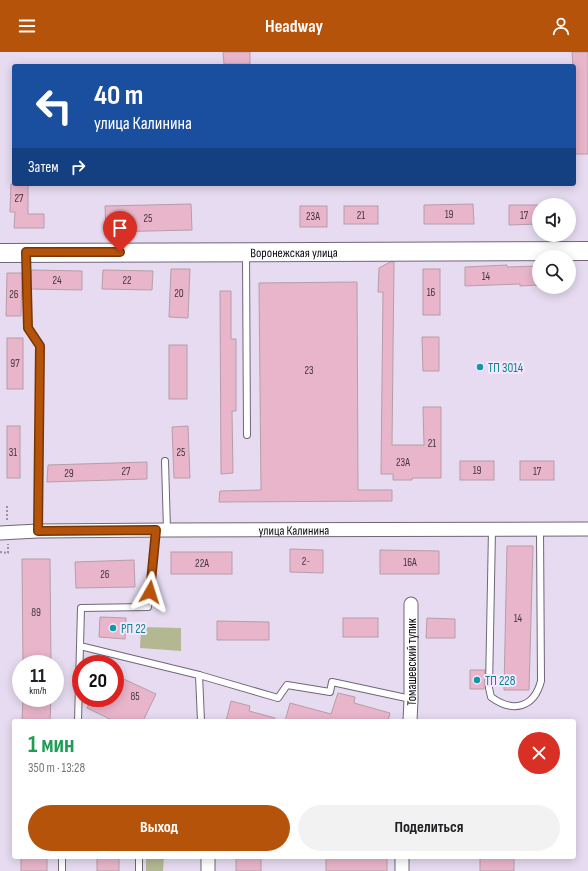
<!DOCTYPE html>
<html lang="ru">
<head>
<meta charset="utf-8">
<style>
  :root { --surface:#fff; --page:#f2f2f2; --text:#202124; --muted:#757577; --accent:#b45309 }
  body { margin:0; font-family:"Sofia Sans Condensed",sans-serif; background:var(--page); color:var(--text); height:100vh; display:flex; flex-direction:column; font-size:15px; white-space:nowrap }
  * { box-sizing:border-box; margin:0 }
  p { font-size:13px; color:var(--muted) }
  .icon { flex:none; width:22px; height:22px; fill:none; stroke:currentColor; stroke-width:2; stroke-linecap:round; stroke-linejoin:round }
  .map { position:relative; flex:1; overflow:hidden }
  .drawer { position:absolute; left:12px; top:667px; width:564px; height:140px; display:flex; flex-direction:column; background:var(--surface); border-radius:4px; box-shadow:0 2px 10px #0003 }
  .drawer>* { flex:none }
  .guide { position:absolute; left:12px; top:12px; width:564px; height:122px; border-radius:4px; box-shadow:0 2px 10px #0003; background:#1a4fa0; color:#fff; overflow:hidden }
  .fabs { position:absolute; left:532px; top:146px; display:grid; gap:8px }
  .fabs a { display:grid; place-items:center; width:44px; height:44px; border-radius:50%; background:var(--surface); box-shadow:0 2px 10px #0003; font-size:20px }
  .speed { position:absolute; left:12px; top:603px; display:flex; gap:8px; font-size:20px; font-weight:700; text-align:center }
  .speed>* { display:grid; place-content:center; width:52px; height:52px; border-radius:50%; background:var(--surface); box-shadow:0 2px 10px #0003; line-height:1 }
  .speed small { font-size:10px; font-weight:400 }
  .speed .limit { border:6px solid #d22; background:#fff; color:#111 }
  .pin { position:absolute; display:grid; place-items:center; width:34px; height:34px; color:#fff; margin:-41px -17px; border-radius:50% 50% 50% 0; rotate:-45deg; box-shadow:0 0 4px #0007 }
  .pin .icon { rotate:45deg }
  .me { position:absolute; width:44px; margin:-22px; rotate:6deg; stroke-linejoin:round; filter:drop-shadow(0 0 3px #0008) }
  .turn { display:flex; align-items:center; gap:14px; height:84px; padding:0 16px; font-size:18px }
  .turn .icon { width:52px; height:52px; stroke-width:2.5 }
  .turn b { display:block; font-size:28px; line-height:34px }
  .then { display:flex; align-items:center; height:38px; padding:0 16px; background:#0003; gap:8px; font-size:15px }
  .round { display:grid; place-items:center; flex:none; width:42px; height:42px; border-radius:21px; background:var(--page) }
  .headline { display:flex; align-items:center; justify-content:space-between; height:68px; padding:0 16px }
  h1 { font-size:24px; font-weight:700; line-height:30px; color:#1e9e55 }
  .primary-button { display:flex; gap:8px; margin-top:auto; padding:8px 16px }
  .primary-button a { flex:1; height:46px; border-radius:24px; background:var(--accent); color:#fff; font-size:16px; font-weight:700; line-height:46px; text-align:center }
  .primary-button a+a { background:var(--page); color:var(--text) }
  header { display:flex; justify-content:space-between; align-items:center; height:52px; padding:0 16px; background:var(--accent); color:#fff; font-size:18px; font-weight:700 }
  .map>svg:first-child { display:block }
  .green { fill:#b3b893 }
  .building { fill:#e9b5cb; stroke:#b69ea7 }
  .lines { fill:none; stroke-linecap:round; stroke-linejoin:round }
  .lane-casing { stroke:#706679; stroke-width:8 }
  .street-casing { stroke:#706679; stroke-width:15 }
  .secondary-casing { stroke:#706679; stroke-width:20 }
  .path { stroke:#9a92a2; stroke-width:2; stroke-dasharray:2 2; stroke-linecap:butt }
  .lane { stroke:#fff; stroke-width:6 }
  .street { stroke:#fff; stroke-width:13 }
  .secondary { stroke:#fff; stroke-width:18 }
  .route-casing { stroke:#753606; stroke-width:10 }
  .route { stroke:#b45309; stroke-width:7 }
  .culture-dot { fill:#0f9aa8; stroke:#f3e8fe; stroke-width:1.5 }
  .labels { text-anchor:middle; stroke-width:4; stroke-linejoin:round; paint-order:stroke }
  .number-label { font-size:11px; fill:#453540 }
  .street-label { font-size:13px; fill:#0e0a11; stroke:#f3e8fe }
  .culture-label { font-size:13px; fill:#0d838f; stroke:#f3e8fe; text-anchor:start }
</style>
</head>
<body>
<header><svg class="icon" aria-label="menu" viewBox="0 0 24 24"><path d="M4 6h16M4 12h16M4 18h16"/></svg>Headway<svg class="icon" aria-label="person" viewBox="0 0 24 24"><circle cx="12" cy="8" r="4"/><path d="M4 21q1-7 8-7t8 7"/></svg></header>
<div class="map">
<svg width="588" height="819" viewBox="0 0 588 819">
  <rect width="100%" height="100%" fill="#e6dbf0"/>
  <g class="green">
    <polygon points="141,575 181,576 181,599 140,596"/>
    <polygon points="146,805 164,805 163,819 146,819"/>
  </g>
  <g class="building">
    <polygon points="223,0 250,0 250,12 224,12"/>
    <polygon points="572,0 588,0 588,102 574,102 574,14 573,14"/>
    <polygon points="11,132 28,132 28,162 44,162 44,176 14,176 15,160 10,160"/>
    <polygon points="191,152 192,178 106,180 105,154"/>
    <polygon points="473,152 474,172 424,172 424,153"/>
    <polygon points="509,153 539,153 539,172 509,173"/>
    <rect x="300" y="154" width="27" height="21"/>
    <rect x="344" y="154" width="34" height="18"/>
    <polygon points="390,210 394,210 392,393 424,393 423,355 441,355 441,426 412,426 412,428 393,428 393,422 381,422 383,240 378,240 379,216"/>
    <polygon points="507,213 507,215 539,214 539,233 520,234 520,232 465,234 465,215"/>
    <polygon points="171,217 190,217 188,266 169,265"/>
    <rect x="423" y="217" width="17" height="46"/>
    <polygon points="32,218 82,219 82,238 31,237 31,221"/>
    <polygon points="103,218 153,219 152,238 102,237"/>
    <polygon points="7,221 22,221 21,264 6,264"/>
    <polygon points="357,230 358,438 392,438 392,449 219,450 220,439 261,438 259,231"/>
    <polygon points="220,239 231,239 231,287 236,287 236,359 232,359 233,421 221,422"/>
    <polygon points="422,285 439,285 439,319 423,319"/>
    <rect x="7" y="286" width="16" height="51"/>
    <rect x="169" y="293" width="18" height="54"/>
    <rect x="7" y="374" width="13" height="52"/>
    <polygon points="188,374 190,426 174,426 172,375"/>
    <rect x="460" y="409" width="34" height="19"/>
    <rect x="520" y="409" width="34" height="19"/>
    <polygon points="147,410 147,427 47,430 48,413"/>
    <polygon points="507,494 533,494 529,638 504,638"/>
    <polygon points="290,497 323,498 323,521 290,520"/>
    <polygon points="380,498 439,499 439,522 380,522"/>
    <rect x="171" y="500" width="61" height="22"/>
    <polygon points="22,507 50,507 51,612 23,612"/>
    <polygon points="134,508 135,535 76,536 75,510"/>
    <polygon points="100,565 126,566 125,587 99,585"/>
    <rect x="343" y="566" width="35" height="19"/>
    <polygon points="427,566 455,567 455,586 426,586"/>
    <polygon points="217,569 269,570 269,588 217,588"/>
    <polygon points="470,618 485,618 484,637 470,637"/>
    <polygon points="115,623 156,642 143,669 114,669 87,656 92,646 115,646"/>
    <polygon points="338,641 355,645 354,651 390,661 388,669 285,669 290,651 331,662"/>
    <polygon points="23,646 51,646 50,669 22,669"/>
    <polygon points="231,649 250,654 249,659 275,666 275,669 226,669"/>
    <rect x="21" y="805" width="26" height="14"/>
    <rect x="97" y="805" width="22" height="14"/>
    <rect x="236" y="805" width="25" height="14"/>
    <rect x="326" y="805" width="61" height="14"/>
    <rect x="480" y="805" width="34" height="14"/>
  </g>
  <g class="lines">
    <g class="lane-casing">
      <g id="lane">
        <polyline points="26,202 28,276 40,294 38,479"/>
        <polyline points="246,202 247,383"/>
        <polyline points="165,409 167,478"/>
        <path d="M 492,477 L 489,636 L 491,645 C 513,661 534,656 541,629 L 540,478"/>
        <polyline points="156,478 148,555 81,556 80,594 199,623 201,669"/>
        <polyline points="199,623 278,646 287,633 330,640 332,630 411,647"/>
        <polyline points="78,669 80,594"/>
        <polyline points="139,805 139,819"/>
        <polyline points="62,819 62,805"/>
      </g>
    </g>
    <g class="street-casing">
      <g id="street">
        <path id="s1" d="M 0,481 L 38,479 L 167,478 L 588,477"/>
        <path id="s2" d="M 410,669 L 411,648 L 411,552"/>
        <polyline points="208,805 208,819"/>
        <polyline points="402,819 402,805"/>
      </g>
    </g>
    <g class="secondary-casing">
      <g id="secondary">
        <path id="s3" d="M 0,201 L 588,199"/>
      </g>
    </g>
    <g class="path">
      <polyline points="7,454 7,469"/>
      <polyline points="0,500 8,501 8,492"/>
    </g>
    <use href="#lane" class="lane"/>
    <use href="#street" class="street"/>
    <use href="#secondary" class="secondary"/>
  </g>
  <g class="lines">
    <g class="route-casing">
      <polyline id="route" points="120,200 26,200 28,276 40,294 38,479 156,478 150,540"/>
    </g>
    <use href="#route" class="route"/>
  </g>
  <g class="culture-dot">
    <circle cx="480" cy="315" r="4"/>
    <circle cx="113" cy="576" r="4"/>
    <circle cx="477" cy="628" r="4"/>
  </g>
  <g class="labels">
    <g class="number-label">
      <text x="19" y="150">27</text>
      <text x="449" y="166">19</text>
      <text x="361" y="167">21</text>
      <text x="524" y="167">17</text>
      <text x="313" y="168">23А</text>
      <text x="148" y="170">25</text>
      <text x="486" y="228">14</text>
      <text x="57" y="232">24</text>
      <text x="127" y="232">22</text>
      <text x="431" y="244">16</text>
      <text x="179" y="245">20</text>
      <text x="14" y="246">26</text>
      <text x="15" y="315">97</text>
      <text x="309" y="322">23</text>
      <text x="432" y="395">21</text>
      <text x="13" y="404">31</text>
      <text x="181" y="404">25</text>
      <text x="403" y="414">23А</text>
      <text x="477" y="422">19</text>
      <text x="126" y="423">27</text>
      <text x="537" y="423">17</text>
      <text x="69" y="425">29</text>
      <text x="306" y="513">2-</text>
      <text x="410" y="514">16А</text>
      <text x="202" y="515">22А</text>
      <text x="105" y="526">26</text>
      <text x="36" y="564">89</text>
      <text x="518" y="570">14</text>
      <text x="135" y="648">85</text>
    </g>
    <g class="street-label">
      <text dy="5" stroke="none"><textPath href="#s3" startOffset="294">Воронежская улица</textPath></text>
      <text dy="5" stroke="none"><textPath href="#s1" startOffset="294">улица Калинина</textPath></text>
      <text dy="5" stroke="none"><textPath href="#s2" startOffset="59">Томашевский тупик</textPath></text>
    </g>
    <g class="culture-label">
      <text x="488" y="320">ТП 3014</text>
      <text x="121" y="581">РП 22</text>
      <text x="485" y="633">ТП 228</text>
    </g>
  </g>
</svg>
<div class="fabs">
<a><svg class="icon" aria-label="sound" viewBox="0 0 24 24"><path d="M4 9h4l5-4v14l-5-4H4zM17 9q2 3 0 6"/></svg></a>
<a><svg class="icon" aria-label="search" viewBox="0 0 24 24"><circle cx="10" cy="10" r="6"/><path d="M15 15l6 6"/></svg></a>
</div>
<div class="speed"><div>11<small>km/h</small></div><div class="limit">20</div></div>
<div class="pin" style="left:120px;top:200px;background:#d93025"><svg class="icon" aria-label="arrive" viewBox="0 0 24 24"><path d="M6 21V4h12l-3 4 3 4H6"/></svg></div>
<svg class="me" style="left:150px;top:540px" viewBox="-20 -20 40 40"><path d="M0-17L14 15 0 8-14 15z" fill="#b45309" stroke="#fff" stroke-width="4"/></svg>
<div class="guide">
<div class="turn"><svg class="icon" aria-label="left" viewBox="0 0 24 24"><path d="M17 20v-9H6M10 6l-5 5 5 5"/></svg><div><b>40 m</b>улица Калинина</div></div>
<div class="then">Затем<svg class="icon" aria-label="right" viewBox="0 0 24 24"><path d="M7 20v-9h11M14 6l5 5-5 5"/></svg></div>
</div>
<section class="drawer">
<div class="headline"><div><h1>1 мин</h1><p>350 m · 13:28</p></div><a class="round" style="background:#d93025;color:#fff"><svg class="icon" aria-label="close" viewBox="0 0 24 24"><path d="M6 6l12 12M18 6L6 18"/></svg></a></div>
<div class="primary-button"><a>Выход</a><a>Поделиться</a></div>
</section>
</div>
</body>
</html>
